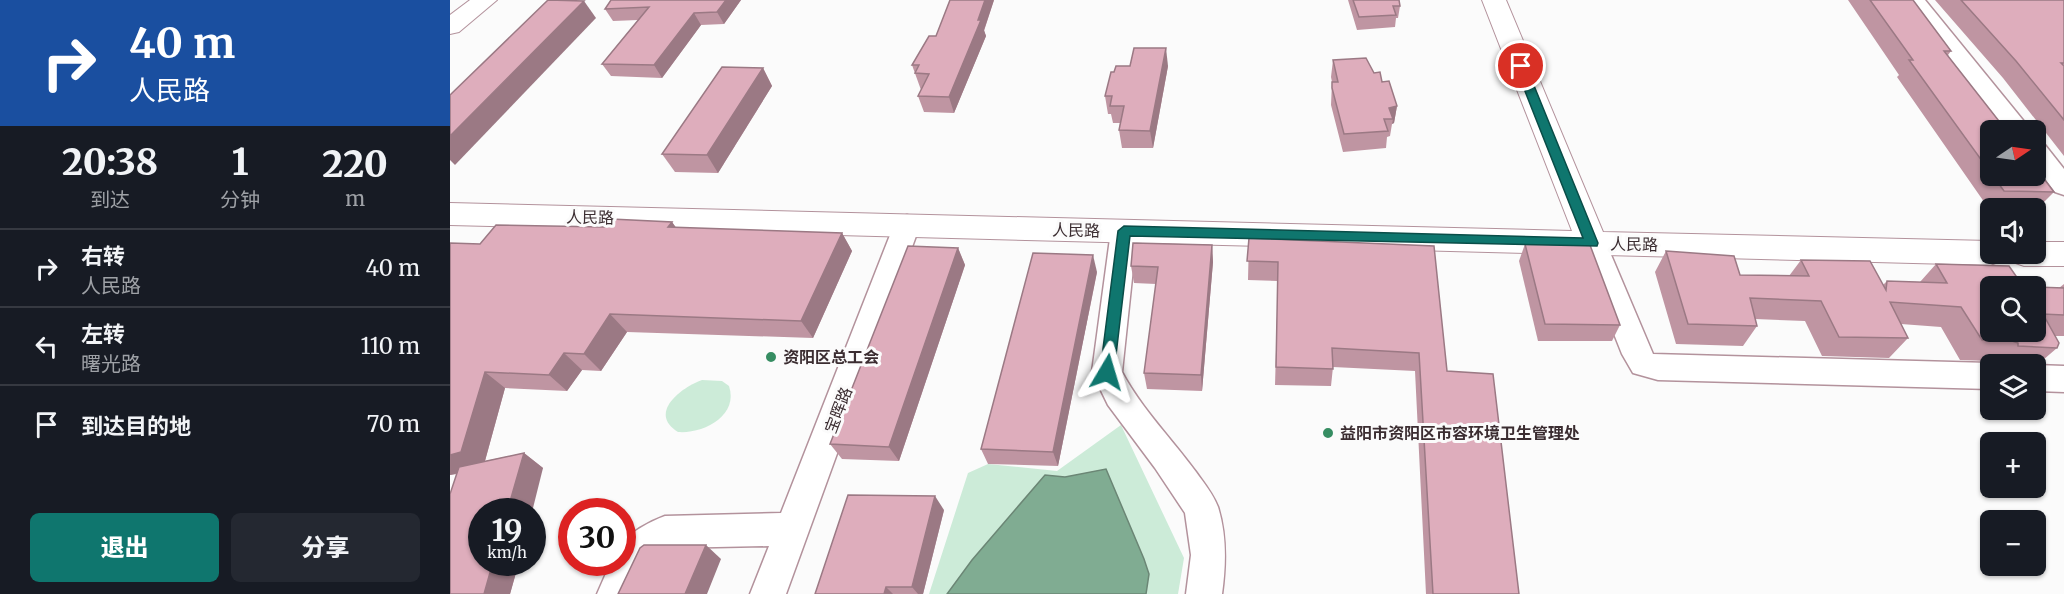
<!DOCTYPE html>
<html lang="zh">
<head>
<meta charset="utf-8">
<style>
  :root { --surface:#171b24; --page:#242831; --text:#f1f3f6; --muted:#9ea1a6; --line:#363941; --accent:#0f766e }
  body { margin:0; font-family:Merriweather,"Noto Sans SC",serif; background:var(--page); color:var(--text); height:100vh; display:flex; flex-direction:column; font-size:22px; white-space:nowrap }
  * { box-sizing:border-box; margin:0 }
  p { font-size:20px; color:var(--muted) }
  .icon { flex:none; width:33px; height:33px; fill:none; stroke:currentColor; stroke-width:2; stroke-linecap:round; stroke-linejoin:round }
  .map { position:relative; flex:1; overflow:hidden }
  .side { display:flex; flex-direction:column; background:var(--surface); width:450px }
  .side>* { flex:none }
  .top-card { background:#1a4fa0; color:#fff; overflow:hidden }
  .needle { width:39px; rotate:77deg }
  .controls { position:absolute; left:1530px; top:120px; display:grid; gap:12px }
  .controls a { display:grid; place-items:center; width:66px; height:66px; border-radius:9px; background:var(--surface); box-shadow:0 2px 4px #0004; font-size:30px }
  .speed { position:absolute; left:18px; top:498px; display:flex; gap:12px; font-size:30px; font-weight:700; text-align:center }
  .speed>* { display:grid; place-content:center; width:78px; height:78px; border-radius:50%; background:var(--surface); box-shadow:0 2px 4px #0004; line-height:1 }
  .speed small { font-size:15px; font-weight:400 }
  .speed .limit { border:9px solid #d22; background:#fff; color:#111 }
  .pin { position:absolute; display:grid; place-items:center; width:51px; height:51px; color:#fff; margin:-26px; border:3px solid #fff; border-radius:50%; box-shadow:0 2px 6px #0007 }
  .me { position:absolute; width:66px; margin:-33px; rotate:7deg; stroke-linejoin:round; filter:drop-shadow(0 0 4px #0008) }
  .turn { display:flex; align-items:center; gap:21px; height:126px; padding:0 30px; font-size:27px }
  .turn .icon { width:78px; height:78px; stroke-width:2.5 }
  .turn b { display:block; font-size:42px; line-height:51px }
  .eta { display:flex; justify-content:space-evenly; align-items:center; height:102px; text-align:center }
  .eta b { font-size:36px; font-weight:800; line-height:42px }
  .action { display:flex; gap:12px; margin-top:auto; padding:12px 30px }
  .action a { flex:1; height:69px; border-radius:9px; background:var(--accent); color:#fff; font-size:24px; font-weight:800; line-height:69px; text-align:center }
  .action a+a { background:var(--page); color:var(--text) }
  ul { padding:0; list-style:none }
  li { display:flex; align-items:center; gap:18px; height:78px; padding:0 30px; border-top:2px solid var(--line) }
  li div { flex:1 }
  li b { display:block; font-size:22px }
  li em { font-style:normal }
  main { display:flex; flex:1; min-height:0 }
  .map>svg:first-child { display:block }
  .green { fill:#ccebd8 }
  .water { fill:#80ac92; stroke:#6b8675; stroke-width:1.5 }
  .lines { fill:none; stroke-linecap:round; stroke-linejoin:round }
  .minor-casing { stroke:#b3929c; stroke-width:3 }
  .tertiary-casing { stroke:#b3929c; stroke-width:2 }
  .secondary-casing { stroke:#b3929c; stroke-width:2 }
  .minor { fill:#fff; fill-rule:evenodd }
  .tertiary { fill:#fff; fill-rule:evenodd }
  .secondary { fill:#fff; fill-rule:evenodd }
  .wall { fill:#bf95a2 }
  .shaded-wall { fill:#9b7984 }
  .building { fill:#deadbc; stroke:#9b7984; stroke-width:1.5 }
  .route { fill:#0f766e; stroke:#0a4d48; stroke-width:1.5 }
  .poi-dot { fill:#368d62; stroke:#fbfbfb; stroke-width:2 }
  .labels { text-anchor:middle; stroke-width:6; stroke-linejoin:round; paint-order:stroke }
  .street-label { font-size:16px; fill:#3b2d31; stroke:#fbfbfb }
  .poi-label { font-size:16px; font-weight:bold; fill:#3b2d31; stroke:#fbfbfb; text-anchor:start }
</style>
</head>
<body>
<main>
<section class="side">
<div class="top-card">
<div class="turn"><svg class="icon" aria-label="right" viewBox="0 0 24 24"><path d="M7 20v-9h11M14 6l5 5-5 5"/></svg><div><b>40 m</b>人民路</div></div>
</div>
<div class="eta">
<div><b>20:38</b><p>到达</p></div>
<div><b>1</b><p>分钟</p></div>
<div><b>220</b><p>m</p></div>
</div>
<ul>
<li><svg class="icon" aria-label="right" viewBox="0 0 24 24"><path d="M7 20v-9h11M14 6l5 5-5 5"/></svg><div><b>右转</b><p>人民路</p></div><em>40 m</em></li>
<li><svg class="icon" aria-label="left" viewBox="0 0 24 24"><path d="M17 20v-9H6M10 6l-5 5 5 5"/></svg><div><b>左转</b><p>曙光路</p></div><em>110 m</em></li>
<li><svg class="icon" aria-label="arrive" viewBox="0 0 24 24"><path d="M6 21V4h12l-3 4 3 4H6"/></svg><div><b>到达目的地</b></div><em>70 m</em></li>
</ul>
<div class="action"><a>退出</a><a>分享</a></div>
</section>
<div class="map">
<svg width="1614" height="594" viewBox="0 0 1614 594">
  <rect width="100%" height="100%" fill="#fbfbfb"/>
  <g class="green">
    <path d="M 252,380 L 272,381 L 279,386 C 289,416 253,434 228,432 C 197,413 232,387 252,380 Z"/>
    <polygon points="671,425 734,558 728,594 479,594 518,473 538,464 607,471"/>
  </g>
  <polygon class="water" points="656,469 694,559 699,574 696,594 497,594 522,560 595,475 615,477"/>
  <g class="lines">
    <g class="minor-casing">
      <g id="minor">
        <polygon points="1454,0 1475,0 1581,130 1556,130"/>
        <polygon points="1586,143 1595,145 1614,169 1614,195 1605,192 1586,167"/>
        <path d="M 457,215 L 466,218 L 470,225 L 336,594 L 300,594 L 319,546 L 219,548 L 196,569 L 183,594 L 147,594 L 161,562 L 172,562 L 172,543 C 184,530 199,522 215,516 L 331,513 L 444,225 L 448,218 Z"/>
        <path d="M 674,221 L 683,224 L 687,231 L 672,372 C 691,408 722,439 746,472 C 754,483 763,494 768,507 C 777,536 776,565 772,594 L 736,594 L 741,555 L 735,513 L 705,468 L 658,405 L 642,372 L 661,231 L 665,224 Z"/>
        <polygon points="1142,233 1152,236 1156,243 1203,354 1540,363 1544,364 1540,364 1540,389 1208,380 1183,373 1172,354 1128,243 1132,236"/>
        <polygon points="1586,365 1614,366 1614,392 1586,391"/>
      </g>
    </g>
    <g class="tertiary-casing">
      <g id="tertiary">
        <polygon points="1032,0 1056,0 1153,232 1540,241 1540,254 1556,254 1551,261 1540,265 0,225 0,203 1122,231"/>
        <polygon points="1586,242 1614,242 1614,266 1574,266 1563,262 1558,254 1586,254"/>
      </g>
    </g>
    <g class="secondary-casing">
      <polygon id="secondary" points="20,0 47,0 9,32 0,34 0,15"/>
    </g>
    <use href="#minor" class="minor"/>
    <use href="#tertiary" class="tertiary"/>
    <use href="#secondary" class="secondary"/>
  </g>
  <g class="wall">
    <polygon points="161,0 291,0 274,24 251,25 212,78 161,76 152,64 188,20 163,21 155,9"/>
    <polygon points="544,0 534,31 536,36 504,113 474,112 468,96 471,90 462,65 486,36"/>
    <polygon points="898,0 949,0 950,6 948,18 946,18 945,27 907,30"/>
    <polygon points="1398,0 1463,0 1501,51 1498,55 1540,130 1540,176 1586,176 1604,192 1587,209 1586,208 1539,209 1447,77 1449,75"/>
    <polygon points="1485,0 1614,0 1614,156 1553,78"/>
    <polygon points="883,60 924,73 932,82 947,106 944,123 942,124 940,136 937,137 936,148 893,152 881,105 882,82 881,77"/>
    <polygon points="718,66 703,148 672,148 669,130 670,123 663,123 661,114 658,114 655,96"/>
    <polygon points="313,68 322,86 268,173 225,172 212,154"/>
    <polygon points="222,222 226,228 392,233 402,251 363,338 177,332 151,371 132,370 117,391 55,388 35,461 74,453 93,468 32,562 69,562 60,594 0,594 7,474 0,475 0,243 30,244 155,227"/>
    <polygon points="799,238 997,371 1069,594 976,594 965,371 883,367 881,386 825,385 828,281 798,280"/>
    <polygon points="1075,244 1170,325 1162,341 1088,341 1069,261"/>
    <polygon points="762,245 763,262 752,391 697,389 694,373 706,284 684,283 681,266"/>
    <polygon points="508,248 515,265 449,461 392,459 380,444"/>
    <polygon points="1216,251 1290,275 1339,276 1351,260 1433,285 1437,281 1470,282 1486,264 1540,286 1609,288 1614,284 1614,336 1605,336 1607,348 1586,366 1586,364 1546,364 1546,363 1540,361 1510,360 1491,327 1451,324 1458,338 1439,358 1372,356 1355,321 1305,319 1307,326 1293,346 1226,344 1205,272"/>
    <polygon points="647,272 608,466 538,464 531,449"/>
    <polygon points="494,510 473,594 365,594"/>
  </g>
  <g class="shaded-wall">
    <polygon points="276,0 291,0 274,24 267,12"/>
    <polygon points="535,0 544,0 534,30 536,36 504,113 499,97"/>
    <polygon points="134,1 146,18 5,165 0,160 0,136"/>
    <polygon points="244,13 251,25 212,78 204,65"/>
    <polygon points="716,48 718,66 703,148 700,131"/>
    <polygon points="313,68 322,86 268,173 257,155"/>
    <polygon points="947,106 944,123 942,124 943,119 939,108"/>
    <polygon points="222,222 235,240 218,227"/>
    <polygon points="392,233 402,251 363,338 351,321"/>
    <polygon points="762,245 763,262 752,391 751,375"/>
    <polygon points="508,248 515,265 449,461 439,447"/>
    <polygon points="643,255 647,272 608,466 603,452"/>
    <polygon points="160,314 177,332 151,371 134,354"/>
    <polygon points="114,353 132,370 117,391 99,375"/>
    <polygon points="35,372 55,388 33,468 0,475 0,455"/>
    <polygon points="74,453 93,468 82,512 57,512"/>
    <polygon points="485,496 494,510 473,594 468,594 462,587"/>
    <polygon points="256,545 271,559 257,594 235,594"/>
    <polygon points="43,562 69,562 60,594 34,594"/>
    <polygon points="436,587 443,594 434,594"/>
  </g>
  <g class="building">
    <polygon points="98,0 134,1 0,136 0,95"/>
    <polygon points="161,0 276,0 267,12 244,13 204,65 152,64 199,7 155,9"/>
    <polygon points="500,0 535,0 528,20 531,20 499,97 468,96 479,74 465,73 469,65 462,65 479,36 486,36"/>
    <polygon points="903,0 949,0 950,6 943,6 946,15 909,17"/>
    <polygon points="1420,0 1463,0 1501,51 1494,51 1556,130 1540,130 1540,172 1459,60 1463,60"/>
    <polygon points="1511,0 1614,0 1614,63 1611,63 1614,66 1614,120 1566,61"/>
    <polygon points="684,48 716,48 700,131 669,130 674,106 660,106 662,96 655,96 661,72 664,72 666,66 680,66"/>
    <polygon points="916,58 924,73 930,72 932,82 939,81 947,106 939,108 943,119 934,119 938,131 894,134 882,88 882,82 888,82 883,60"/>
    <polygon points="272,67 313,68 257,155 212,154"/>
    <polygon points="1586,168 1604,192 1554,191 1543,176 1586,176"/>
    <polygon points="161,219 222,222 218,227 392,233 351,321 160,314 134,354 114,353 99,375 35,372 11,452 0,455 0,243 30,244 46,225 155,227"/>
    <polygon points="799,238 984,246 997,371 1043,374 1069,594 983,594 969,353 882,348 883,369 826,367 828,262 797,261"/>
    <polygon points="683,243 762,245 751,375 694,373 708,267 681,266"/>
    <polygon points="1075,244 1140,245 1170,325 1095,324"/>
    <polygon points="458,246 508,248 439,447 380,444"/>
    <polygon points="1216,251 1284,256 1290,275 1359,276 1351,260 1420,261 1436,290 1437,281 1497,283 1486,264 1559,266 1573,286 1540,286 1540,332 1586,332 1586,287 1614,288 1614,315 1593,314 1609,343 1607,348 1568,346 1568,343 1562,341 1532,340 1511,307 1440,302 1458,338 1389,337 1371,301 1300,298 1307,326 1238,324"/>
    <polygon points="583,253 643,255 603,452 531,449"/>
    <polygon points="74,453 57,512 32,512 32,562 43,562 34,594 0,594 0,494 9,467"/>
    <polygon points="398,495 485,496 462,587 436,587 434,594 365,594"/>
    <polygon points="194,545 256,545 235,594 168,594 190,548"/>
  </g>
  <polygon class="route" points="1071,63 1076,66 1148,243 1147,246 680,236 664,372 662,376 652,376 650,372 668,231 674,226 1133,238 1065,66"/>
  <g class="poi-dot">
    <circle cx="321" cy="357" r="6"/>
    <circle cx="878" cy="433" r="6"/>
  </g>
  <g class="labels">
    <g class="street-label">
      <text transform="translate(140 217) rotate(1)" y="6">人民路</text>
      <text transform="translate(626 230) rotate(1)" y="6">人民路</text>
      <text transform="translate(1184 244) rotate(1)" y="6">人民路</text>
      <text transform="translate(388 410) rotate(-69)" y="6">宝晖路</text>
    </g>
    <g class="poi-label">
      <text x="333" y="363">资阳区总工会</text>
      <text x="890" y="439">益阳市资阳区市容环境卫生管理处</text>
    </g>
  </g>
</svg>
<div class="controls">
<a><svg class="needle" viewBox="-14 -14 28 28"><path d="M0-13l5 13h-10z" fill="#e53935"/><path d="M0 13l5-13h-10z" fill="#9ea1a6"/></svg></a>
<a><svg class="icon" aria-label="sound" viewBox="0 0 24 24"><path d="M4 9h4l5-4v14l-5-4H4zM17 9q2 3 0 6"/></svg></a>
<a><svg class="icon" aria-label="search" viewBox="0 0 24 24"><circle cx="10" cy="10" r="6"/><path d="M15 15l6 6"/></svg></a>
<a><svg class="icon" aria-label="layers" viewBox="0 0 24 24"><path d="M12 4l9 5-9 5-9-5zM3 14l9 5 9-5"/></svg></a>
<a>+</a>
<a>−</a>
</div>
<div class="speed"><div>19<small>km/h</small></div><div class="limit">30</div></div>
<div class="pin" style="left:1071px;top:66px;background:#d93025"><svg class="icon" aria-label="arrive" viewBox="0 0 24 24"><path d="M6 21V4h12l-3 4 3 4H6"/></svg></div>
<svg class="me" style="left:657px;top:372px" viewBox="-20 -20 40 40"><path d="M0-17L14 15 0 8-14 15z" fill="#0f766e" stroke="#fff" stroke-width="4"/></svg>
</div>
</main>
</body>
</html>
